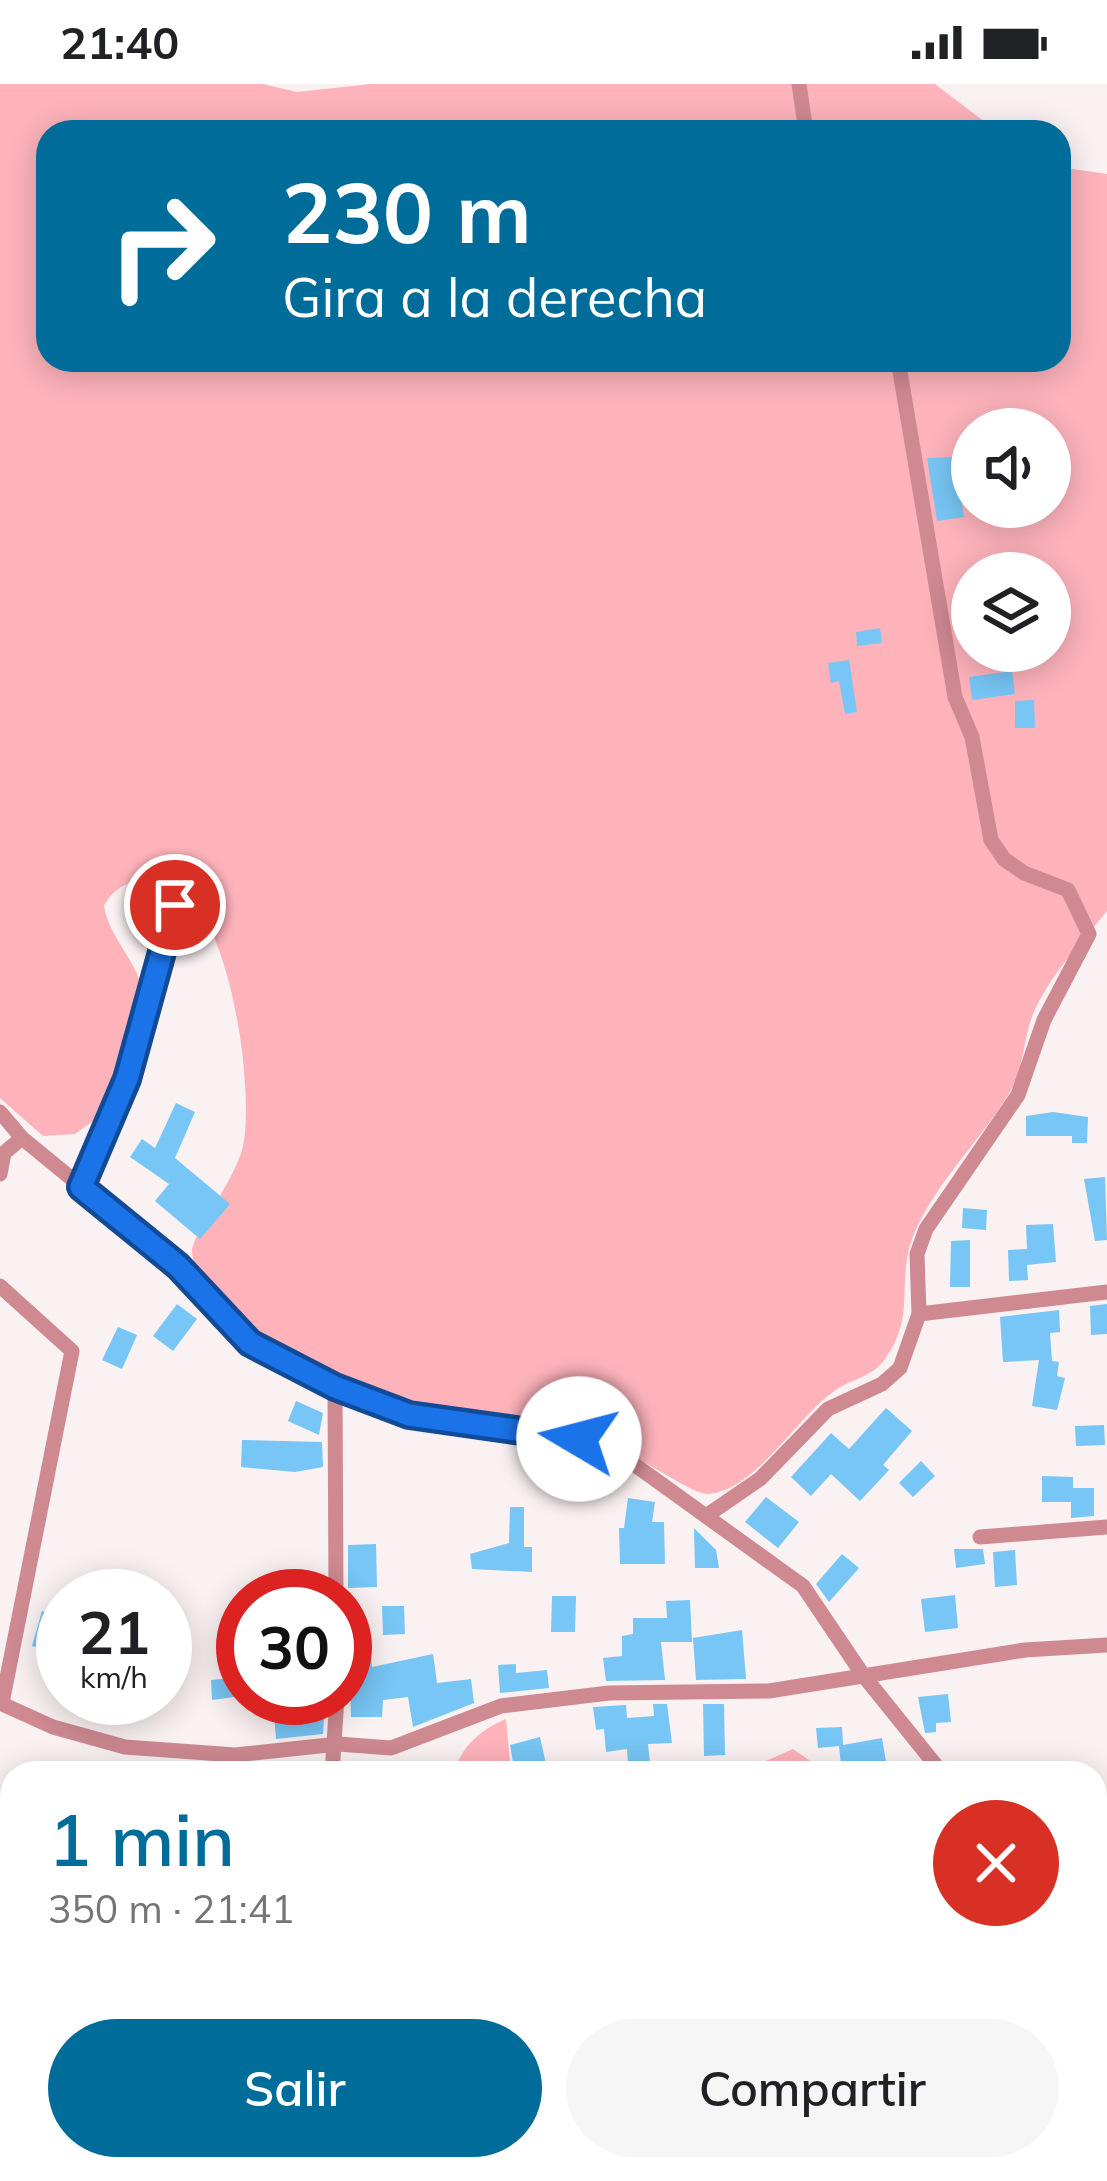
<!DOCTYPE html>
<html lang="es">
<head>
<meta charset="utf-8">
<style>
  :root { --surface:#fff; --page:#f6f6f6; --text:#202124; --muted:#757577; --accent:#006c99 }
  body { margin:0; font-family:Mulish,sans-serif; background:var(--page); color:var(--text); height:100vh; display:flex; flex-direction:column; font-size:45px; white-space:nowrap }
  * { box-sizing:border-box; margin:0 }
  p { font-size:39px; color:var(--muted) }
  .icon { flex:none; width:66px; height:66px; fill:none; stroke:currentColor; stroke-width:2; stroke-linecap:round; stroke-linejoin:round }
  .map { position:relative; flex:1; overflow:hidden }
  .panel { position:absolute; left:0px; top:1677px; width:1107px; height:420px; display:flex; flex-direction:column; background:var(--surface); border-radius:36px 36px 0 0; box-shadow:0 6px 30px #0003 }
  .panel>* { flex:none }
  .guide { position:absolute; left:36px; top:36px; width:1035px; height:252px; border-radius:36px; box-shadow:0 6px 30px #0003; background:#006c99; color:#fff; overflow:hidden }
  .controls { position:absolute; left:951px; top:324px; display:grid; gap:24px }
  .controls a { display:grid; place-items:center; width:120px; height:120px; border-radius:50%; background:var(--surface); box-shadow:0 6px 30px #0003; font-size:60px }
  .speed { position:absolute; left:36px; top:1485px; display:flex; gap:24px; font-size:60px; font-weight:700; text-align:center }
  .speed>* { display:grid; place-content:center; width:156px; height:156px; border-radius:50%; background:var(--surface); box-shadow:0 6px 30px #0003; line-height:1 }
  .speed small { font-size:30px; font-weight:400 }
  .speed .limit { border:18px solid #d22; background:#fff; color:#111 }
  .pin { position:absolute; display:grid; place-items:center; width:102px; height:102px; color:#fff; margin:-51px; border:6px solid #fff; border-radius:50%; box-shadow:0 3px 12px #0007 }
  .me { position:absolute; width:132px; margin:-66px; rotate:278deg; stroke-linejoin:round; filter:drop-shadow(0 0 9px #0008) }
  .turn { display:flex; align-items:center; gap:42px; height:252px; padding:0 48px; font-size:54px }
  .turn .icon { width:156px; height:156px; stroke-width:2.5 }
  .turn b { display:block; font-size:84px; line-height:102px }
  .round { display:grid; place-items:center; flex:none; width:126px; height:126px; border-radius:63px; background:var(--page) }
  .headline { display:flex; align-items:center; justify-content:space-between; height:204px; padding:0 48px }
  h1 { font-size:72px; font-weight:600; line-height:90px; color:var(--accent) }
  .button { display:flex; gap:24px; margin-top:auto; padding:24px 48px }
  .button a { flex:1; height:138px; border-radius:72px; background:var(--accent); color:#fff; font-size:48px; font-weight:600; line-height:138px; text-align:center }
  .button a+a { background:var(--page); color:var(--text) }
  .status { display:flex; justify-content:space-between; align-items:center; height:84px; padding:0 60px; background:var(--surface); direction:ltr }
  .status svg { height:33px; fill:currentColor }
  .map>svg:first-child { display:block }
  .green { fill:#feb3bb; fill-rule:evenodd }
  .building { fill:#77c6f5 }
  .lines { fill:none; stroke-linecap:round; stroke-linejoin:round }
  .street { stroke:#ce8991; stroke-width:15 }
  .route-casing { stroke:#114b97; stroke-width:30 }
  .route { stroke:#1a73e8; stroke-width:21 }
</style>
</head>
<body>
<div class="status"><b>21:40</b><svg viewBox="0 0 49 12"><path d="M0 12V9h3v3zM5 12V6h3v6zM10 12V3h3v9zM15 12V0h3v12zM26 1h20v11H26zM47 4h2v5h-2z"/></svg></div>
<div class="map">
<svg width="1107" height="2097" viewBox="0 0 1107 2097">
  <rect width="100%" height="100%" fill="#faf1f2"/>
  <g class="green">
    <path d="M 0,0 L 263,0 L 297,8 L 371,0 L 935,0 L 998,48 L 48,48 L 48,276 L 1059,276 L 1059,83 L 1107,90 L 1107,827 C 1080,861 1051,889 1033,930 C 1023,955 1024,985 1010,1008 C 980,1058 928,1106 910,1161 C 898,1203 915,1233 885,1275 C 872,1294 851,1294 833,1308 C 797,1333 755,1407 708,1410 C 689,1411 609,1350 571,1342 C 515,1329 453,1335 399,1320 C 374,1313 356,1298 334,1287 C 315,1277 294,1272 276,1260 C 251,1243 193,1201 192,1167 C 192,1152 236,1094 243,1062 C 255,1006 230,812 165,797 C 140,791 115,800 104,822 C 110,857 139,877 143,911 L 99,1033 L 75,1050 L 43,1052 L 0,1014 ZM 972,345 L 1050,345 L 1050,423 L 972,423 ZM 972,489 L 1050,489 L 1050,567 L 972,567 Z"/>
    <path d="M 506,1635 L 511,1689 L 453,1689 C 463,1661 479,1647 506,1635 Z"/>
    <polygon points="793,1665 828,1689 739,1689"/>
    <polygon points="603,2085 785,2085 783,2097 599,2097"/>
  </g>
  <g class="building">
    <polygon points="954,373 964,433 937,437 927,374"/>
    <polygon points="880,544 882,559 857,562 856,548"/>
    <polygon points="849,576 857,628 845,630 839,597 831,599 828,579"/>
    <polygon points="1012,587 1015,610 972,616 969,593"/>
    <polygon points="1034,616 1035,644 1015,644 1015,617"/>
    <polygon points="176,1019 195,1028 175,1074 230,1120 200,1155 155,1117 169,1100 130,1073 142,1055 155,1064"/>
    <polygon points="1053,1028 1088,1033 1087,1059 1072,1059 1072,1052 1026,1052 1026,1032"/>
    <polygon points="1105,1093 1107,1156 1095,1157 1084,1095"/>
    <polygon points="963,1124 987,1126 986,1146 962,1144"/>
    <polygon points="1053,1140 1056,1178 1027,1181 1028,1196 1009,1197 1008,1166 1027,1165 1026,1141"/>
    <polygon points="970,1156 970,1203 950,1203 951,1157"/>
    <polygon points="177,1220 197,1235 173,1267 153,1252"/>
    <polygon points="1107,1220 1107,1250 1091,1251 1090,1222"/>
    <polygon points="1059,1226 1060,1248 1050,1249 1052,1277 1059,1278 1057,1292 1065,1294 1057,1326 1032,1322 1039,1276 1003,1278 1000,1233"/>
    <polygon points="118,1243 137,1251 122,1285 102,1276"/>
    <polygon points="296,1317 323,1329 319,1351 288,1337"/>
    <polygon points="886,1324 912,1347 883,1381 889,1386 860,1417 831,1390 811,1412 791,1393 831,1349 849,1365"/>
    <polygon points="1104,1341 1105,1361 1076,1362 1075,1342"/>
    <polygon points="242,1356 322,1358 323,1383 295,1388 241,1383"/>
    <polygon points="921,1377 935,1392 913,1413 899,1399"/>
    <polygon points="1042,1392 1073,1393 1073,1404 1094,1404 1094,1432 1071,1434 1071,1418 1042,1418"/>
    <polygon points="766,1413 799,1438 778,1464 745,1438"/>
    <polygon points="628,1414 655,1418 652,1438 664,1438 665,1480 620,1480 619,1444 624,1444"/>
    <polygon points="510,1423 524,1423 524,1463 532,1463 532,1488 472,1485 470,1470 509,1459"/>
    <polygon points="694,1444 716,1466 719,1484 695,1484"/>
    <polygon points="376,1460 377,1503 348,1504 348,1461"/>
    <polygon points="954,1465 983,1465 985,1480 956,1484"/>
    <polygon points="1015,1466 1017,1501 995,1503 993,1468"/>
    <polygon points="842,1470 859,1484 829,1518 816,1500"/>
    <polygon points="955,1511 958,1544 925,1548 921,1515"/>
    <polygon points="552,1512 576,1512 575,1548 551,1548"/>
    <polygon points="690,1516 692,1558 661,1558 665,1596 606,1597 603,1574 622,1572 622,1552 633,1550 633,1534 667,1534 666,1517"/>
    <polygon points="382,1522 404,1522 405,1550 383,1551"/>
    <polygon points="42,1527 63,1533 63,1570 32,1562"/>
    <polygon points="742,1546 746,1595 696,1596 693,1554"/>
    <polygon points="370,1562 372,1583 433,1570 437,1599 471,1595 474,1619 413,1643 408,1613 383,1616 382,1633 351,1633 349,1564"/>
    <polygon points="516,1580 516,1589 547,1586 549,1604 500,1609 498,1581"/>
    <polygon points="232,1594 234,1613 212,1616 211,1596"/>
    <polygon points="948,1610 951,1638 936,1639 936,1648 925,1649 918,1613"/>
    <polygon points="301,1614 302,1634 324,1633 323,1650 276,1655 273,1616"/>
    <polygon points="653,1620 667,1620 672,1659 648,1660 650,1679 628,1681 627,1665 606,1668 604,1645 596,1646 593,1623 626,1621 627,1634 654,1632"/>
    <polygon points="703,1620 724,1620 725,1671 704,1672"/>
    <polygon points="842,1643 843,1661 882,1654 888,1689 842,1689 839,1662 818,1664 816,1644"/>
    <polygon points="540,1653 548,1689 515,1689 510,1661"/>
  </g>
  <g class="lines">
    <g class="street">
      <polyline points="799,0 806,48"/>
      <polyline points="0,1028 22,1054 178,1182 250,1259 335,1303 409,1331 579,1356 617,1368 803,1502 863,1591 942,1689"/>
      <polyline points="0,1090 4,1069 22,1054"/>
      <polyline points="81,1103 127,995 175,821"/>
      <polyline points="0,1202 72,1267 2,1619"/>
      <polyline points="919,1230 1107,1208"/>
      <polyline points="335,1303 336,1512"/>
      <polyline points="706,1432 760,1395 828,1325 882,1300 900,1284 919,1230 917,1170 926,1145 1018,1011 1044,936 1089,850 1068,806 1024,789 1004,775 991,756 972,653 955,613 898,276"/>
      <polyline points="980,1453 1107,1443"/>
      <polyline points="0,1619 53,1643 125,1663 235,1671 338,1660 391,1664 501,1622 609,1609 769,1607 1025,1566 1107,1561"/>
      <polyline points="332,1689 337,1614"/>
      <polyline points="1095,1923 1107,1923"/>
      <polyline points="1095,2074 1107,2078"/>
      <polyline points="387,2085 489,2097"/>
      <polyline points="1040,2097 1043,2085"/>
    </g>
  </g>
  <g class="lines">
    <g class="route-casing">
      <polyline id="route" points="175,821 127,995 81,1103 178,1182 250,1259 335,1303 409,1331 579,1355"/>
    </g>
    <use href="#route" class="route"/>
  </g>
</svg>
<div class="controls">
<a><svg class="icon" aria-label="sound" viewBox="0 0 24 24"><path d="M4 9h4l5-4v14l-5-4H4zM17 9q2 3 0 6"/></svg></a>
<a><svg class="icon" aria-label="layers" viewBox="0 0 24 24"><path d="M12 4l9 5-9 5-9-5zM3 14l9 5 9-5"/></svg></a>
</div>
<div class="speed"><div>21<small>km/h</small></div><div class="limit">30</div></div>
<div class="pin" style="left:175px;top:821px;background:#d93025"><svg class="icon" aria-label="arrive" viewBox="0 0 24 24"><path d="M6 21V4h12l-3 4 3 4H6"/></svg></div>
<svg class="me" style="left:579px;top:1355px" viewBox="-20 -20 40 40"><circle r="19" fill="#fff"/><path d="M0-13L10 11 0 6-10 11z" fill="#1a73e8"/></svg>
<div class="guide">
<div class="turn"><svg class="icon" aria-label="right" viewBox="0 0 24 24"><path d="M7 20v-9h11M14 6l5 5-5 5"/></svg><div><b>230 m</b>Gira a la derecha</div></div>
</div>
<section class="panel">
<div class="headline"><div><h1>1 min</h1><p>350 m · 21:41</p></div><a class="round" style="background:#d93025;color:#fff"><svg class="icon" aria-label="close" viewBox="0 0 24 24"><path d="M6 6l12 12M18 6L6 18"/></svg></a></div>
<div class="button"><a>Salir</a><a>Compartir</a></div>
</section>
</div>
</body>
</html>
